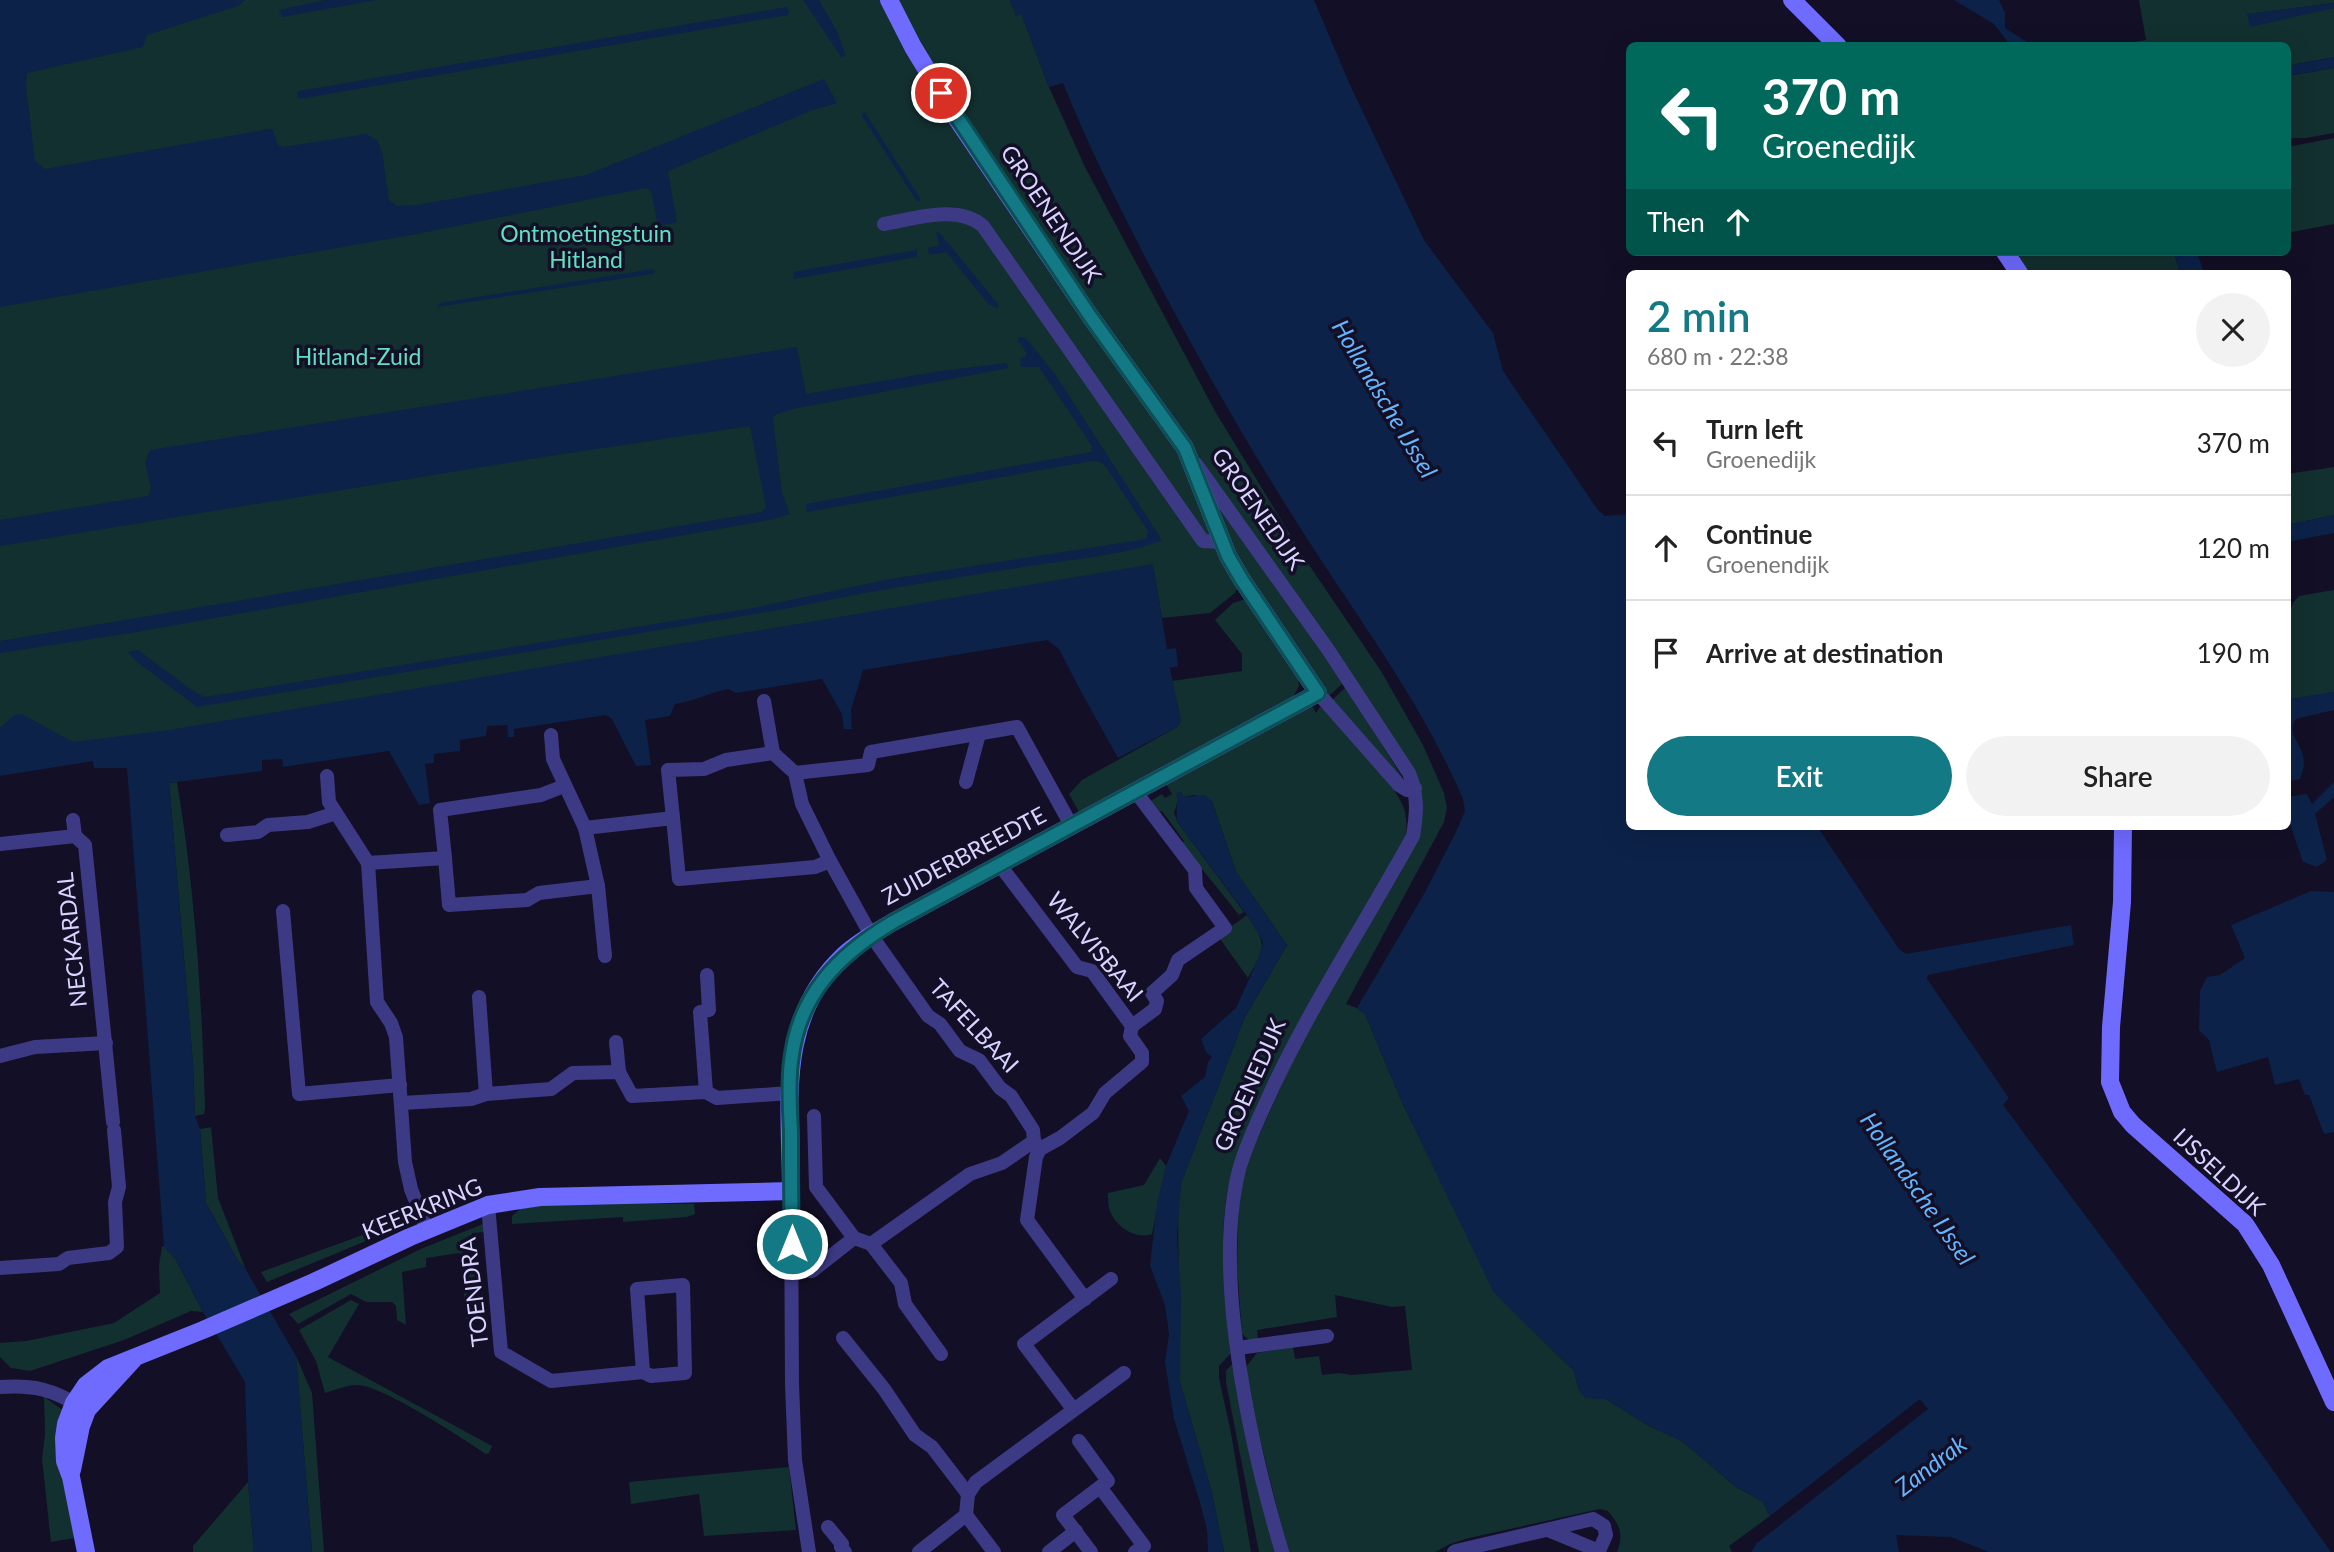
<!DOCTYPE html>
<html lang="en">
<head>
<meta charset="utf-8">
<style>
  :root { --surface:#fff; --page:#f2f2f2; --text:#222; --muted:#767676; --line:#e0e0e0; --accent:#137a85 }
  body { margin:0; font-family:Lato,sans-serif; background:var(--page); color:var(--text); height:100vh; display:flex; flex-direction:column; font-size:26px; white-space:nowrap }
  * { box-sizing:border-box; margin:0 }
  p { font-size:23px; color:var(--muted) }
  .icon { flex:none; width:38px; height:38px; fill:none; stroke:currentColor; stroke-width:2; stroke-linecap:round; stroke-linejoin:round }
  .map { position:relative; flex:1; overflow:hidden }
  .panel { position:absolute; left:1626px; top:270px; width:665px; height:560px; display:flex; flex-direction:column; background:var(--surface); border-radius:10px; box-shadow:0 7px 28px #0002 }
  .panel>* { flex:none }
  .guide { position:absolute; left:1626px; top:42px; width:665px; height:214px; border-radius:10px; box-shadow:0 7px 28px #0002; background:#00695c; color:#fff; overflow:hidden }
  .pin { position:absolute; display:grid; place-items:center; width:60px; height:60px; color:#fff; margin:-30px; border:4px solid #fff; border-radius:50%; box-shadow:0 2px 7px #0007 }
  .me { position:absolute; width:77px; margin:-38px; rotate:0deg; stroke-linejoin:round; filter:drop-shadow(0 0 5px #0008) }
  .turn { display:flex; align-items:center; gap:24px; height:147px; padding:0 21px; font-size:32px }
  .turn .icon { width:91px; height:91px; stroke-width:2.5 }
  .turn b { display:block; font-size:49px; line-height:60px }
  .then { display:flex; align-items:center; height:66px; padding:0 21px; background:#0003; gap:14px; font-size:26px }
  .round { display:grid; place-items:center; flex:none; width:74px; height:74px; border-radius:37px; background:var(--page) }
  .head { display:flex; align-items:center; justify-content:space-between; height:119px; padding:0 21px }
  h1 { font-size:42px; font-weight:600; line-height:52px; color:var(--accent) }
  .action { display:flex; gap:14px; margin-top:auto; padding:14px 21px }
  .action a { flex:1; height:80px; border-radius:42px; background:var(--accent); color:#fff; font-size:28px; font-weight:600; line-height:80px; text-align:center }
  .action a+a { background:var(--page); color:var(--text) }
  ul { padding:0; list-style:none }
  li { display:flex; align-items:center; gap:21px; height:105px; padding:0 21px; border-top:2px solid var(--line) }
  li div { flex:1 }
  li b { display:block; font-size:26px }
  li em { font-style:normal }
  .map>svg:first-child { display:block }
  .green { fill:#12302f }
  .water { fill:#0c2248 }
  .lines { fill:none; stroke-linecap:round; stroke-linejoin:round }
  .stream { stroke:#0c2248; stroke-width:4.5 }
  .street { stroke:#3d3a85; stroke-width:14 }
  .secondary { stroke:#6f6bff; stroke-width:18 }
  .route-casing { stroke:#0c4f56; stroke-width:18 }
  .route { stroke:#137a85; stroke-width:12 }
  .labels { text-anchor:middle; stroke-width:7; stroke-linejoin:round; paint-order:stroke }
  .street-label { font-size:23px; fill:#d9d4ff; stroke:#130f26 }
  .park-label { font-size:23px; fill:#5fe0c0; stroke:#130f26 }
  .water-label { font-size:24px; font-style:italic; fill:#62b6ff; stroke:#130f26 }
</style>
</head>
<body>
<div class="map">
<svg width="2334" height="1552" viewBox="0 0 2334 1552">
  <rect width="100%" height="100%" fill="#130f26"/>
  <g class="green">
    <polygon points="0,0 882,0 1210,492 1343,683 1328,697 1238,586 1235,593 1210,613 1162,618 1154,571 0,769"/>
    <path d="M 896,0 L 1010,0 L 1016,15 L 1021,13 L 1049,87 L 1085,167 L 1216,413 L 1305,559 L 1381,671 L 1423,745 L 1444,793 L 1447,808 L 1444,822 L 1346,1004 L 1357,1008 L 1365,1014 L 1401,1100 L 1495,1293 L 1574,1371 L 1579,1390 L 1606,1399 L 1647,1425 L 1682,1441 L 1736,1487 L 1762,1501 L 1770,1516 L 1729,1546 L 1732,1552 L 1617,1552 C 1624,1534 1620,1526 1608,1511 L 1600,1509 L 1469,1538 L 1450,1544 L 1435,1552 L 1288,1552 L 1257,1427 L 1246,1367 L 1257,1353 L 1293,1347 L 1295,1359 L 1319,1356 L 1322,1375 L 1339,1373 L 1352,1375 L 1412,1370 L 1405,1306 L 1392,1307 L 1335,1295 L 1337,1317 L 1257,1330 L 1258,1341 L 1249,1340 L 1242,1334 L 1237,1265 L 1239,1194 L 1252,1151 L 1302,1040 L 1402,870 L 1413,780 L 1080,296 L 957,110 Z"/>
    <polygon points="2139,0 2334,0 2334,3 2248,14 2334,8 2334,57 2287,66 2287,46 2110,46 2146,40"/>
    <polygon points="2334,68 2334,133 2306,138 2287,138 2287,76"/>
    <polygon points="2334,138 2334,224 2287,233 2287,147"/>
    <polygon points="2010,252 2174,252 2180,273 2025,273"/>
    <polygon points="2334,467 2334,515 2287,525 2287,474"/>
    <polygon points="2334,590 2334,692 2288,701 2287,619 2293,603 2299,596"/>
    <polygon points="1246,599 1298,679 1299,686 1293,697 1079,812 1069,794 1082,780 1177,727 1181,721 1172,681 1242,671 1242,654 1215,620 1233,603"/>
    <polygon points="1346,687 1402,777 1401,780 1331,701"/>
    <path d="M 1312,706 L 1316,713 L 1320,707 L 1332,715 C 1351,738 1392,780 1403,806 C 1408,818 1407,832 1404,844 C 1350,932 1296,1019 1256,1114 C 1245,1142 1231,1169 1226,1199 C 1219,1250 1227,1303 1231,1353 L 1219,1366 L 1219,1378 L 1231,1433 L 1251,1552 L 1224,1552 L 1211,1489 L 1180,1382 L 1178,1209 L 1181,1183 L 1245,1017 L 1287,945 L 1236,872 L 1212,801 L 1194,795 L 1183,797 L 1181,792 L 1174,813 L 1178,823 L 1244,912 L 1239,915 L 1182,844 L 1184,841 L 1162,811 L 1158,813 L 1149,802 L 1162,794 L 1165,798 L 1172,794 L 1166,784 Z"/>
    <path d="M 177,782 C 195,889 202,1000 205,1108 L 204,1114 L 195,1116 L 193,1064 L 169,783 Z"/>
    <path d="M 1247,915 C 1267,946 1266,946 1248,978 L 1218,936 Z"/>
    <polygon points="211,1127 218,1198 246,1270 237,1259 206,1203 200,1129"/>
    <path d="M 1160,1158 L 1166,1166 L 1152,1234 C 1136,1240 1116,1227 1110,1211 C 1108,1206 1108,1199 1108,1193 L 1144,1185 Z"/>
    <polygon points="586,1202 694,1204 695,1214 687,1217 623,1222 623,1217 512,1224 512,1216 525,1205"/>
    <polygon points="483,1224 484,1232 472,1233 478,1306 485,1305 473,1318 466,1319 460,1253 426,1258 426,1267 402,1272 406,1325 397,1320 396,1306 392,1302 366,1302 351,1294 298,1324 289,1314 423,1248"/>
    <polygon points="379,1229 397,1231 383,1234 267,1282 261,1272"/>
    <polygon points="164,1246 176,1260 203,1312 191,1311 124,1340 30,1371 11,1368 0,1357 0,1343 26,1341 114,1323 160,1293 159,1265 162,1247"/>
    <path d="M 351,1300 L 359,1304 L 328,1357 L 492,1446 L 489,1453 L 486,1454 C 462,1438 382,1385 357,1385 C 347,1385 335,1390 325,1393 L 316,1361 L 299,1330 Z"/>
    <polygon points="296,1356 312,1393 324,1552 312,1552"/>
    <polygon points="1231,1365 1234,1365 1276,1552 1259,1552 1226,1382 1226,1371"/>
    <polygon points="44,1397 64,1411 75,1538 51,1542 42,1459 45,1433"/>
    <polygon points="789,1467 796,1530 704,1536 699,1494 631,1504 629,1482"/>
    <polygon points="248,1482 254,1552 193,1552 193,1546"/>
  </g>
  <g class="water">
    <polygon points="0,0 245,0 238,6 147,35 143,47 27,73 26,87 35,161 45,169 269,129 273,130 278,145 283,147 366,134 377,140 382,152 389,200 397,206 417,205 586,175 824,79 837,103 810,111 668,171 677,222 658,226 651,191 646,188 417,234 0,307"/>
    <polygon points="325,0 376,0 282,17 279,10"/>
    <polygon points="803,0 819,0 836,29 846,56 841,57"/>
    <path d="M 1010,0 L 1314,0 L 1350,85 L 1424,240 L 1493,333 L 1503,371 L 1598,510 L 1605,516 L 1629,514 L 1629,826 L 1817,826 L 1899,949 L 1906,954 L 2071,925 L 2074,945 L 1928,975 L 1927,979 L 2009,1098 L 2003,1105 L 2231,1411 L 2331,1552 L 1989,1552 L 1951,1537 L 1896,1535 L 1899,1552 L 1751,1552 L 1757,1543 L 1928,1409 L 1920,1399 L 1770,1516 L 1762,1501 L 1736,1487 L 1682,1441 L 1647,1425 L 1606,1399 L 1585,1398 L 1579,1390 L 1574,1371 L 1494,1293 L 1401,1100 L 1365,1014 L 1357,1008 L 1424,894 L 1456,832 L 1465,811 L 1463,799 C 1420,698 1352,611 1294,518 C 1239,431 1189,342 1142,251 C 1114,196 1086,141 1063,83 L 1049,87 L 1021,14 L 1016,16 Z"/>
    <polygon points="1954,0 1999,0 2005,13 2005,28 2032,45 2010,45 1994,24"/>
    <polygon points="2334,3 2334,8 2250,27 2247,14"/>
    <polygon points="787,7 789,12 788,15 299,99 297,94 299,91"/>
    <polygon points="2334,57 2334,68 2287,76 2287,66"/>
    <polygon points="938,231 999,305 998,308 989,305 946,252 929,255 928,248 938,246 939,243 936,233"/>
    <polygon points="917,250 917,257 794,279 793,272"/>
    <polygon points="2174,252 2197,252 2204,273 2180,273"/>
    <polygon points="653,269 655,272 652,274 437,307 440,303"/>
    <path d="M 1019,337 L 1026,338 L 1055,374 L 1162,540 C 1128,555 1068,560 1030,566 C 948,579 866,591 785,609 L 197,707 L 137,662 L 128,652 L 138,650 L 196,693 L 205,697 L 753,608 L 890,579 L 1146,539 L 1148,531 L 1106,467 L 1100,462 L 1092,461 L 807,512 L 806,504 L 1091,452 L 1092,446 L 1039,367 L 1021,367 L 1020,359 L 1026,356 L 1026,352 L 1018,340 Z"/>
    <polygon points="797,347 806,394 941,371 1006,363 1009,368 793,409 775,415 773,419 782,493 790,514 769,520 131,633 0,653 0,641 762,512 766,507 750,426 550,456 0,546 0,520 148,496 151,489 145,462 150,450"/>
    <polygon points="2334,515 2334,533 2287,542 2287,525"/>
    <path d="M 1153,564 L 1167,649 L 1176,648 L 1178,666 L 1170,668 L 1181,721 L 1177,727 L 1118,758 L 1079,688 L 1059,649 L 1047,640 L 863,670 L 851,710 L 852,729 L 844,729 L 842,714 L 822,679 L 736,693 L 728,689 C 709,693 694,701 675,704 L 670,716 L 645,720 L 651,765 L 636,766 L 612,719 L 606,715 L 514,729 L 514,737 L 508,737 L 507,725 L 487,726 L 486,736 L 460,740 L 460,751 L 434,754 L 434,763 L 425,764 L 430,803 L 419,805 L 389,751 L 283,767 L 282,759 L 262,760 L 262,771 L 169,783 L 193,1064 L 195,1116 L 200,1129 L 206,1203 L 237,1259 L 246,1270 L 296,1356 L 312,1552 L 254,1552 L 248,1482 L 245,1382 L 203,1312 L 176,1260 L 164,1246 L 127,768 L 94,768 L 93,761 L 0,776 L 0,728 L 14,715 L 22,714 L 73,742 L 169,730 Z"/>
    <path d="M 2334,692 L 2334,710 L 2296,719 C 2286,732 2300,742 2303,756 C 2305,764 2303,771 2300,779 L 2287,782 L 2287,699 Z"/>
    <polygon points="2334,782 2334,797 2315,814 2327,860 2317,867 2303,862 2287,815 2287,797 2307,794 2312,804"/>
    <path d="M 1180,791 L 1183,797 L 1205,795 L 1212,801 L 1236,872 L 1287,945 L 1245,1017 L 1181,1183 L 1177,1238 L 1181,1295 L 1180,1382 L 1211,1489 L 1224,1552 L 1208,1552 L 1207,1530 L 1201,1506 L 1174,1419 L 1165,1362 L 1169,1334 L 1165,1305 L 1150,1266 L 1157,1203 L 1166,1166 L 1189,1111 L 1181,1096 L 1205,1077 L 1208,1062 L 1212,1057 L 1206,1052 L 1201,1039 L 1236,1008 L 1261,953 L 1263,942 L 1247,915 L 1178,823 C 1174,811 1180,804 1176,794 Z"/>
    <polygon points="2311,891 2334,892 2334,1132 2324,1134 2309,1095 2305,1095 2299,1079 2275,1085 2268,1057 2217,1072 2209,1040 2199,1030 2200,991 2207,977 2220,975 2245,958 2231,925"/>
  </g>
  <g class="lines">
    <polyline class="stream" points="864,115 918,199"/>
    <g class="street">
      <path d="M 884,224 C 914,219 957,204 983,226 L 1203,541 L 1222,542"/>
      <path d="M 1196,464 L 1329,651 L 1409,773 C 1418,795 1417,813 1413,836 C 1367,920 1314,1000 1273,1087 C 1261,1114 1247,1141 1239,1170 C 1212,1276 1251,1448 1282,1552"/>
      <polyline points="1318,693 1399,785 1407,790 1415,788"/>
      <polyline points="764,701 773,753"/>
      <polyline points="551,735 553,759 585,828"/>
      <polyline points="795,773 868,765 871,752 1017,727 1071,825"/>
      <polyline points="327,776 329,802 368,863 377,1002 391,1023 396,1037 405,1162 411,1189 427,1230"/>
      <polyline points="966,782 979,734"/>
      <polyline points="673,818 668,770 704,769 726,760 773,753 795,773 802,804 830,861"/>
      <polyline points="227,835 258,832 268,825 308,822 336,813"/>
      <polyline points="75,836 85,845 113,1122"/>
      <polyline points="0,844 75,836 73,820"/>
      <polyline points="445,858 449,905 527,900 539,893 598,886"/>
      <polyline points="368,863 445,858 440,810 541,795 564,786"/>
      <polyline points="999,864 1077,967 1092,971 1132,1026"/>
      <polyline points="283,911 299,1094 400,1085"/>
      <polyline points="605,956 598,886 585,828 673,818 679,879 815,867 830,861 871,935 928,1016 940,1024 960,1051 979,1060 1000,1088 1011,1096 1033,1130 1034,1141 1040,1149"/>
      <polyline points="479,997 486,1094"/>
      <polyline points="1132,1026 1155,1009 1157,1001 1152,993 1172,975 1178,960 1225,928 1196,888 1195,870 1135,791"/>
      <polyline points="616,1042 619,1072"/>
      <polyline points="0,1056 35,1047 106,1043"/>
      <polyline points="706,1092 700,1012 709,1010 707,975"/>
      <polyline points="402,1103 471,1099 486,1094 551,1089 573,1073 619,1072 632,1096 706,1092 717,1098 790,1093"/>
      <polyline points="814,1116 816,1187 854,1238"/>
      <polyline points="791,1191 792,1384 795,1460 809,1552"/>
      <polyline points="488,1205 501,1352 551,1381 643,1372 651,1376 685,1373 683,1285 637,1289 643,1372"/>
      <polyline points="871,1244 901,1283 905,1304 941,1354"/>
      <polyline points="0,1268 59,1264 68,1258 109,1253 117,1247 115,1202 119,1187 114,1130"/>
      <polyline points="792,1270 812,1271 854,1238 871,1244 970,1174 1002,1163 1034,1141"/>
      <polyline points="1085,1299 1027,1220 1036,1157 1040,1149 1060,1138 1093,1113 1105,1093 1142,1062 1142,1053 1130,1036 1132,1026"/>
      <polyline points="843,1338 884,1389 915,1435 932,1447 968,1494"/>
      <polyline points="1238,1348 1327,1336"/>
      <path d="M 0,1387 C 34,1385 52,1389 81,1407"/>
      <polyline points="1073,1409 1024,1344 1111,1279"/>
      <polyline points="1079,1441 1108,1481 1100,1487"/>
      <polyline points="966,1515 994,1552"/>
      <polyline points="828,1527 842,1544 841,1547 845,1552"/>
      <polyline points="919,1552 966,1515 968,1494 976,1482 1124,1373"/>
      <polyline points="1049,1552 1076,1531"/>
      <polyline points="1091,1552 1063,1515 1100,1487 1144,1546 1135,1552"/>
      <polyline points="1454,1552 1456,1551 1593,1519 1604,1526 1606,1535 1599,1551 1548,1530"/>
    </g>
    <g class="secondary">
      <polyline points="1792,0 1838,46"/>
      <polyline points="2005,252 2019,273"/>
      <polyline points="2123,826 2122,902 2111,1027 2110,1082 2122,1112 2133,1125 2245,1224 2271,1265 2334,1402"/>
      <polyline points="72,1470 81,1426 87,1410 133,1360"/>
      <path d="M 86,1552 L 71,1477 L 65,1461 L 64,1438 L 66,1424 L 74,1403 L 86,1385 L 108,1368 L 203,1330 L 314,1282 L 410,1237 L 488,1205 L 540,1197 L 791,1191 C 791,1105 775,1020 844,955 C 858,942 876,932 893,922 L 1318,693 L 1242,580 L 1228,556 L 1185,448 L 1090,316 L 955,116 L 913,47 L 889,0"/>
    </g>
  </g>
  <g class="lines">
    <g class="route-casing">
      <path id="route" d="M 792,1244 C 791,1206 791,1169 791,1132 C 790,1109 788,1085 791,1062 C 798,995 838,955 893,922 L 1318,693 L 1242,580 L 1228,556 L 1185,448 L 1090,316 L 941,93"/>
    </g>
    <use href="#route" class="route"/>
  </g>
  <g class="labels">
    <g class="street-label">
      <text transform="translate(1051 214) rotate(56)" y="8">GROENENDIJK</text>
      <text transform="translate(1258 509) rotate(55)" y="8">GROENEDIJK</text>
      <text transform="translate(964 856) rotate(-28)" y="8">ZUIDERBREEDTE</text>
      <text transform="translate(72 940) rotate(-96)" y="8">NECKARDAL</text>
      <text transform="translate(1095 947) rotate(50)" y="8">WALVISBAAI</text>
      <text transform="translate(974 1026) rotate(47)" y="8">TAFELBAAI</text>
      <text transform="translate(1250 1085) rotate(-66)" y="8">GROENEDIJK</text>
      <text transform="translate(2219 1172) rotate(43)" y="8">IJSSELDIJK</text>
      <text transform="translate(422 1209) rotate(-22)" y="8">KEERKRING</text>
      <text transform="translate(474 1292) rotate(-97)" y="8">TOENDRA</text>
    </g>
    <g class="park-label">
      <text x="586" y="242">Ontmoetingstuin<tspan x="586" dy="26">Hitland</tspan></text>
      <text x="358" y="365">Hitland-Zuid</text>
    </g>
    <g class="water-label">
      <text transform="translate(1384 399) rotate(59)" y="8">Hollandsche IJssel</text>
      <text transform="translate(1917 1189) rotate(55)" y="8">Hollandsche IJssel</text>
      <text transform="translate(1931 1466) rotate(-37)" y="8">Zandrak</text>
    </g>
  </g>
</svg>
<div class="pin" style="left:941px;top:93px;background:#d93025"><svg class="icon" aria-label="arrive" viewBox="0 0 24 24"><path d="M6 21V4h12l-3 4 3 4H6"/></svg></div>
<svg class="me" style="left:792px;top:1244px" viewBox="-20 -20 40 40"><circle r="17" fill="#137a85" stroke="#fff" stroke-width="3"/><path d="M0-11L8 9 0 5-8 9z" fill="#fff"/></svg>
<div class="guide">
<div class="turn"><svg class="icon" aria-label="left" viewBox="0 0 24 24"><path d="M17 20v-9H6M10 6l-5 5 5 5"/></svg><div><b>370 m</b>Groenedijk</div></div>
<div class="then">Then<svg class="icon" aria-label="ahead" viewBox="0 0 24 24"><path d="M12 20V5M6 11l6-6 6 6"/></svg></div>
</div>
<section class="panel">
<div class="head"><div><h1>2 min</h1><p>680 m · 22:38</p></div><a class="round"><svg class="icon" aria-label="close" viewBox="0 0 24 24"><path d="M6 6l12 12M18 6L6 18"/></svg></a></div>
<ul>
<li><svg class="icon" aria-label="left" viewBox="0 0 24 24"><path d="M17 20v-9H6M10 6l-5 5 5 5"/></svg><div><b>Turn left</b><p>Groenedijk</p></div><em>370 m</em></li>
<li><svg class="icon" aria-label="ahead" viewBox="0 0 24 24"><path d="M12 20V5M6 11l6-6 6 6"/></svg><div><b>Continue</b><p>Groenendijk</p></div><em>120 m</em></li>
<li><svg class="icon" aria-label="arrive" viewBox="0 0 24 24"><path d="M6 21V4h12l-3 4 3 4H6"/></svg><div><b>Arrive at destination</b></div><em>190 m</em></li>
</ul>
<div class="action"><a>Exit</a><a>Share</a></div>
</section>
</div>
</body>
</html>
